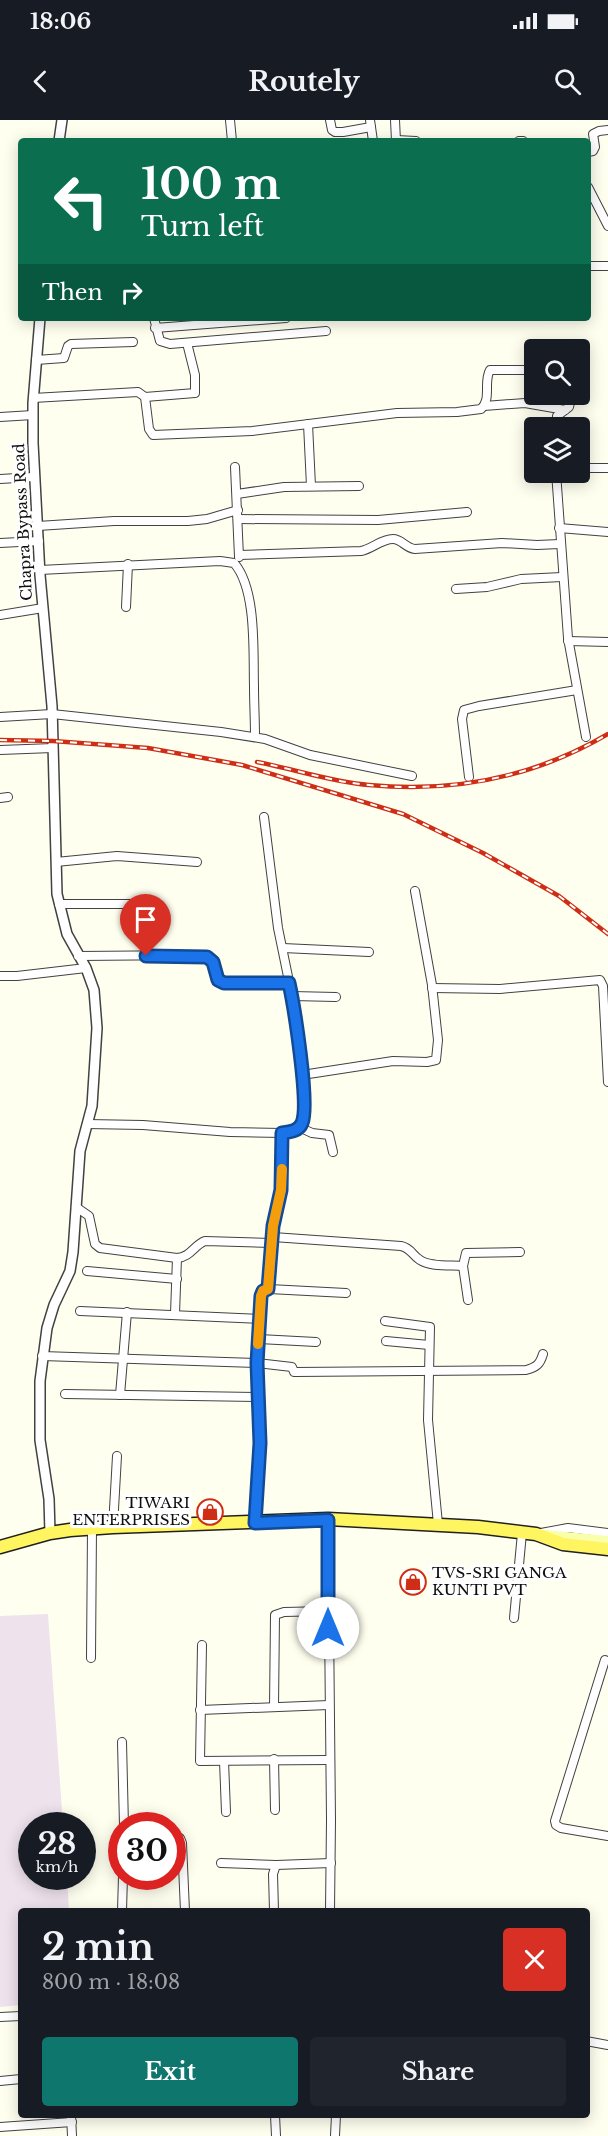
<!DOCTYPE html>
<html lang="en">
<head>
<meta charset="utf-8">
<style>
  :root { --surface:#171b24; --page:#20242c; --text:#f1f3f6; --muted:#9ea1a6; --accent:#0f766e }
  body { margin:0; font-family:"Libre Baskerville",serif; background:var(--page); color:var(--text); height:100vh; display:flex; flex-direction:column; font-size:22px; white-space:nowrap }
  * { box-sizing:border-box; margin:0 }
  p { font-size:20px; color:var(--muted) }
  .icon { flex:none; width:33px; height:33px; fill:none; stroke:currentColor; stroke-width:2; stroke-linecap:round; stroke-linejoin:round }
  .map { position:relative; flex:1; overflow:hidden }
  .side { position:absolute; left:18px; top:1788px; width:572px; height:210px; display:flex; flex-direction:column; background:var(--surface); border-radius:6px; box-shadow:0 3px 15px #0003 }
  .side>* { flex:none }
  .banner { position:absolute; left:18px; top:18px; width:573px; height:183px; border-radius:6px; box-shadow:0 3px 15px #0003; background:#0b6e4f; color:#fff; overflow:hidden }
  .buttons { position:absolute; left:524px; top:219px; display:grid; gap:12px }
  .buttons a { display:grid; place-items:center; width:66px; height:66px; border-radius:6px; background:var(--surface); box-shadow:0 3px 15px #0003; font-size:30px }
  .speed { position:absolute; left:18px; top:1692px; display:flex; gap:12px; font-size:30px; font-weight:700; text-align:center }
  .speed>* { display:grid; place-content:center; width:78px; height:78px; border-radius:50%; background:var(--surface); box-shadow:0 3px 15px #0003; line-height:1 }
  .speed small { font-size:15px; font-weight:400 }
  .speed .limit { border:9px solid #d22; background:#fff; color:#111 }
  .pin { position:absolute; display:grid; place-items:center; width:51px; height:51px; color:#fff; margin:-62px -26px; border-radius:50% 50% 50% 0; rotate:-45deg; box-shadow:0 0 6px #0007 }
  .pin .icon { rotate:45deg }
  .me { position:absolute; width:66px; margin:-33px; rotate:0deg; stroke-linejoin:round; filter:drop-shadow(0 0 4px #0008) }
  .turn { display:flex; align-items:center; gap:21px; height:126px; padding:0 24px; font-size:27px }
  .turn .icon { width:78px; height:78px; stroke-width:2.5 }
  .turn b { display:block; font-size:42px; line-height:51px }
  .then { display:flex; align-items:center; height:57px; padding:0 24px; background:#0003; gap:12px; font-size:22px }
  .round { display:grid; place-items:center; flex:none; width:63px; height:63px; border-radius:6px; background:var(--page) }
  .overview { display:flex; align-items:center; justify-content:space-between; height:102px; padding:0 24px }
  h1 { font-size:36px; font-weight:800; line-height:45px }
  .cta { display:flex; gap:12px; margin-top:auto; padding:12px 24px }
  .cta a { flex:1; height:69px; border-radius:6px; background:var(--accent); color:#fff; font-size:24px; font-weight:800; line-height:69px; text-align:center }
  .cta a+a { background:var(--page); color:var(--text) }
  .status { display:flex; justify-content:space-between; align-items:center; height:42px; padding:0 30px; background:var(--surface); direction:ltr }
  .status svg { height:16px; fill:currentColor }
  header { display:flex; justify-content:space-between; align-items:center; height:78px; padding:0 24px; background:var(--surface); font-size:27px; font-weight:800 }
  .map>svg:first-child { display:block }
  .industrial { fill:#eee2ed }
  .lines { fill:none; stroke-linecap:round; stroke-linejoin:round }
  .minor-casing { stroke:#424242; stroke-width:10 }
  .tertiary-casing { stroke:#424242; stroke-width:12 }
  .secondary-casing { stroke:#313131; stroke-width:14 }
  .primary-casing { stroke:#202020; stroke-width:15 }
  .minor { stroke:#fff; stroke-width:8 }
  .tertiary { stroke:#fff; stroke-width:9 }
  .secondary { stroke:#f9ffab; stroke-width:10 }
  .primary { stroke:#fff560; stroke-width:12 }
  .rail-casing { stroke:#cf2e16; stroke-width:4.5 }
  .rail { stroke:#fff; stroke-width:2; stroke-dasharray:7; stroke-linecap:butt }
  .route-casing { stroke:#114b97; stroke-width:15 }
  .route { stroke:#1a73e8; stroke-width:10 }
  .slow { stroke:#f59e0b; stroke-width:10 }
  .labels { text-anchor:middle; stroke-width:6; stroke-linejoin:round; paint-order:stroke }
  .street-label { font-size:15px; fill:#0f0f0f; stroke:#fff }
  .poi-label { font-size:15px; fill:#0f0f0f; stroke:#fff; text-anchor:end }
</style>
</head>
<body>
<div class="status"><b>18:06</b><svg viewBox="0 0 49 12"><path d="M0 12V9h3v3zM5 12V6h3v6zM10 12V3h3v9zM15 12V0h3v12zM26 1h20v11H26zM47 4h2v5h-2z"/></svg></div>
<header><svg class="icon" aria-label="back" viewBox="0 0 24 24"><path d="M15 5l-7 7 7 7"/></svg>Routely<svg class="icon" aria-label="search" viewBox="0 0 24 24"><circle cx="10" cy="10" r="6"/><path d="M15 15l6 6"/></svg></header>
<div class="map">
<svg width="608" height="2016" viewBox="0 0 608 2016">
  <rect width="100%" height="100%" fill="#fffff0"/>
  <polygon class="industrial" points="48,1494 63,1705 32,1706 32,1756 67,1757 69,1791 21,1791 21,1885 0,1887 0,1496"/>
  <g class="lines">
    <g class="minor-casing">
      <g id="minor">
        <polyline points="230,0 232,21"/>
        <polyline points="330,0 332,10 335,12 343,12 371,7"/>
        <polyline points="370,0 373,21"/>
        <polyline points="395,0 396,21"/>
        <polyline points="396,20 416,21"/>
        <polyline points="519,21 523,21"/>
        <polyline points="588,32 593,31 595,27 593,14 599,11 608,10"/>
        <polyline points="588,67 608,106"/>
        <polyline points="588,146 608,146"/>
        <polyline points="154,198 160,221 170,224 326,211"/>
        <polyline points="155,208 286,198"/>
        <polyline points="36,240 64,238 68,226 71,224 133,222"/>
        <polyline points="145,277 195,273 195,255 187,223"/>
        <path d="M 33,278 L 138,272 L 145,277 L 149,309 L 153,315 L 252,311 L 397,293 L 457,292 L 481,289 C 492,279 483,262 490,250 L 534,250"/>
        <polyline points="484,286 525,283 565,290"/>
        <polyline points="0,297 33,295"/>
        <polyline points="308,304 311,366"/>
        <polyline points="556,308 557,296 569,287 572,274"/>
        <polyline points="235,347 239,437"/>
        <polyline points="579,348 608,348"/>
        <polyline points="556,352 568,518 586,617"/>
        <polyline points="0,359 34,357"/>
        <polyline points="237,374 284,367 359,366"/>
        <polyline points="238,399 378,400 467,392"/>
        <polyline points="38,406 114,401 188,401 207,399 238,390"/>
        <polyline points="559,408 608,412"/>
        <polyline points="0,423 39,421"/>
        <path d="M 239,435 L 361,431 C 372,429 381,419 393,419 C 402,419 405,428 415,429 L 502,423 L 537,425 L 560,424"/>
        <path d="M 40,450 L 220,441 L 234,443 C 257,469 253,533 254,566 C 254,583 255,600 255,617"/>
        <polyline points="456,469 487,467 521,459 562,457"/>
        <polyline points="126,487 128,444"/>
        <polyline points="0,495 43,488"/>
        <polyline points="568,521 608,522"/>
        <polyline points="0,597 52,594 221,612 265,619 310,635 412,656"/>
        <polyline points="0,630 53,628"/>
        <polyline points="469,657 462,599 464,590 479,586 577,570"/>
        <polyline points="0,678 8,677"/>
        <polyline points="56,742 117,736 197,742"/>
        <polyline points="59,784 156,784"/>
        <polyline points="283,828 369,832"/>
        <polyline points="78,836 194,835 211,839 218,860 224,863 289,863"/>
        <polyline points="0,856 17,856 86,848"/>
        <polyline points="432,868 500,869 600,860 603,866 608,962"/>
        <polyline points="292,876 336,877"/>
        <polyline points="302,955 393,941 427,942 436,940 438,920 432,865 415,771"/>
        <polyline points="87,1004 143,1005 230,1012 283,1013 293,1011 301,1005 304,995 302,955 292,876 278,808 264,697"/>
        <polyline points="299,1007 312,1013 329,1015 333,1032"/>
        <path d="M 76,1087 L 89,1096 L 95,1124 L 100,1128 L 177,1138 C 191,1137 194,1125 205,1121 L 272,1123"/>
        <path d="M 273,1117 L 401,1126 C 411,1128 412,1135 420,1140 C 430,1147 451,1145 463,1146"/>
        <polyline points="87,1151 177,1159"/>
        <polyline points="269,1169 273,1106 281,1069 283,1013"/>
        <polyline points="468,1180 463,1146 466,1133 520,1132"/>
        <polyline points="80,1191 260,1199"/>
        <polyline points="175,1194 177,1138"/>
        <polyline points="385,1201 430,1207 428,1300 438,1404"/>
        <polyline points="259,1219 316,1222"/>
        <polyline points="386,1221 429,1225"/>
        <path d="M 42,1236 L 257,1243 L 292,1247 L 294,1252 L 526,1250 C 537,1247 540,1244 543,1234"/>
        <polyline points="65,1274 258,1277"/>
        <polyline points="120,1275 127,1192"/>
        <polyline points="328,1399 331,1700 330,1791"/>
        <polyline points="255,1403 260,1323 257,1243 262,1173 269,1169 346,1173"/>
        <polyline points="113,1407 117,1336"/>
        <polyline points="541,1413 568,1408 608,1413"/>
        <polyline points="514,1498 522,1413"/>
        <polyline points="202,1525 200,1641 330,1640"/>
        <polyline points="91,1538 92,1408"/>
        <polyline points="605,1540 555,1701 556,1705 561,1708 608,1716"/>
        <polyline points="274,1587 275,1495 284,1492 328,1491"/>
        <polyline points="200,1590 329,1585"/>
        <polyline points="122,1622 124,1706"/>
        <polyline points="274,1639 275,1690"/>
        <polyline points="224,1641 226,1692"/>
        <polyline points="172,1717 180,1718 182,1723 185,1791"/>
        <polyline points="221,1743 276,1745"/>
        <polyline points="122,1791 123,1756"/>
        <polyline points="274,1791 273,1754 276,1745 331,1743"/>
        <polyline points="0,1897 21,1896"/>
        <polyline points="586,1921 608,1925"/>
        <polyline points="0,1961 21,1959"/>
        <polyline points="71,1995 72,2016"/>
        <polyline points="275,1995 276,2016"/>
        <polyline points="0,2007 72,2002"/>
        <polyline points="335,2016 336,1995"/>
      </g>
    </g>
    <g class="tertiary-casing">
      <g id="tertiary">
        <polyline points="59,21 62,0"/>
        <polyline points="40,198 33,283 33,323 40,455 52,586 57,774 67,814 86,848 94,870 97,908 92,986 80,1031 73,1132 70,1151 54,1185 47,1208 40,1261 40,1320 49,1379 50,1413"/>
      </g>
    </g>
    <g class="secondary-casing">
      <polyline id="secondary" points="545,1415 608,1421"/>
    </g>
    <g class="primary-casing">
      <polyline id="primary" points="0,1427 50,1413 70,1410 113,1407 328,1399 478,1407 536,1414 563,1424 608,1429"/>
    </g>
    <use href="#minor" class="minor"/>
    <use href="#tertiary" class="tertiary"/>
    <use href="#secondary" class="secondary"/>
    <use href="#primary" class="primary"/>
    <g class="rail-casing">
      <g id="rail">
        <polyline points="0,620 53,621 148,628 242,645 403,694 483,733 559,776 608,814"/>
        <path d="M 257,642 C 294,649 332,662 369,665 C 454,673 535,657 608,614"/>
      </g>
    </g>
    <use href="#rail" class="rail"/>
  </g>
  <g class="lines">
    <g class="route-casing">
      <path id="route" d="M 146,836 L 207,837 L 213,842 L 218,860 L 224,863 L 289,863 C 294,886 310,985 302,1003 C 299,1011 290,1012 282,1013 L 281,1070 L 273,1106 L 268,1169 L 263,1171 L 261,1176 L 257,1243 L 260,1323 L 255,1403 L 328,1400 L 328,1508"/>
    </g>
    <use href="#route" class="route"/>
    <polyline class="slow" points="258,1224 261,1176 263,1171 268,1169 273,1106 281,1070 282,1049"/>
  </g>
  <defs>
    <g id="shop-ring" transform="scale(1.35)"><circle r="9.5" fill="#fff" stroke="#cf2e16" stroke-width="1.5"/><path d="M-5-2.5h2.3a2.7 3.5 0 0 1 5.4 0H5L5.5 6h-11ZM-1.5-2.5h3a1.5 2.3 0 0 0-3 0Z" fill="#cf2e16"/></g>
  </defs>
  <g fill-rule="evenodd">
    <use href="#shop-ring" x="210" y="1392"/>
    <use href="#shop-ring" x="413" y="1462"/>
  </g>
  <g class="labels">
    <g class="street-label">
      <text transform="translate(23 402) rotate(-93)" y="5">Chapra Bypass Road</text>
    </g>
    <g class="poi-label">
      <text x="190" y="1388">TIWARI<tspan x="190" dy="17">ENTERPRISES</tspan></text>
      <text x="432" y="1458" text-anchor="start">TVS-SRI GANGA<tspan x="432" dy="17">KUNTI PVT</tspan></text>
    </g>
  </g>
</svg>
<div class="buttons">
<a><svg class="icon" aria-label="search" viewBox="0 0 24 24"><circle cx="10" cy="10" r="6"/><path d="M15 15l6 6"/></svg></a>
<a><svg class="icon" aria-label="layers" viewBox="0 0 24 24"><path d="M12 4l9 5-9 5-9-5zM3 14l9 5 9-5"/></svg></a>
</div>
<div class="speed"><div>28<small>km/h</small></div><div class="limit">30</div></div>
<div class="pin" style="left:146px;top:836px;background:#d93025"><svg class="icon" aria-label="arrive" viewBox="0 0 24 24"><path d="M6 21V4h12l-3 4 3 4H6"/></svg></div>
<svg class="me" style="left:328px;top:1508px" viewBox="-20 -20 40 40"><circle r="19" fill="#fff"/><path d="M0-13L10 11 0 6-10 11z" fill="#1a73e8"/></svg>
<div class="banner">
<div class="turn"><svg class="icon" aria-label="left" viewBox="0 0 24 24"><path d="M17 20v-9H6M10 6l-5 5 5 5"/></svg><div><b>100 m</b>Turn left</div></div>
<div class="then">Then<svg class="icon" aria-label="right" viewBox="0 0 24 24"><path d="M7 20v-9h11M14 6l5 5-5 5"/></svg></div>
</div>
<section class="side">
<div class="overview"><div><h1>2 min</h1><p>800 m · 18:08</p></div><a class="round" style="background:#d93025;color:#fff"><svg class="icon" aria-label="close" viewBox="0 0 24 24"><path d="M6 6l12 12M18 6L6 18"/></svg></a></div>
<div class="cta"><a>Exit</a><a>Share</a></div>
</section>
</div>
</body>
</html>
